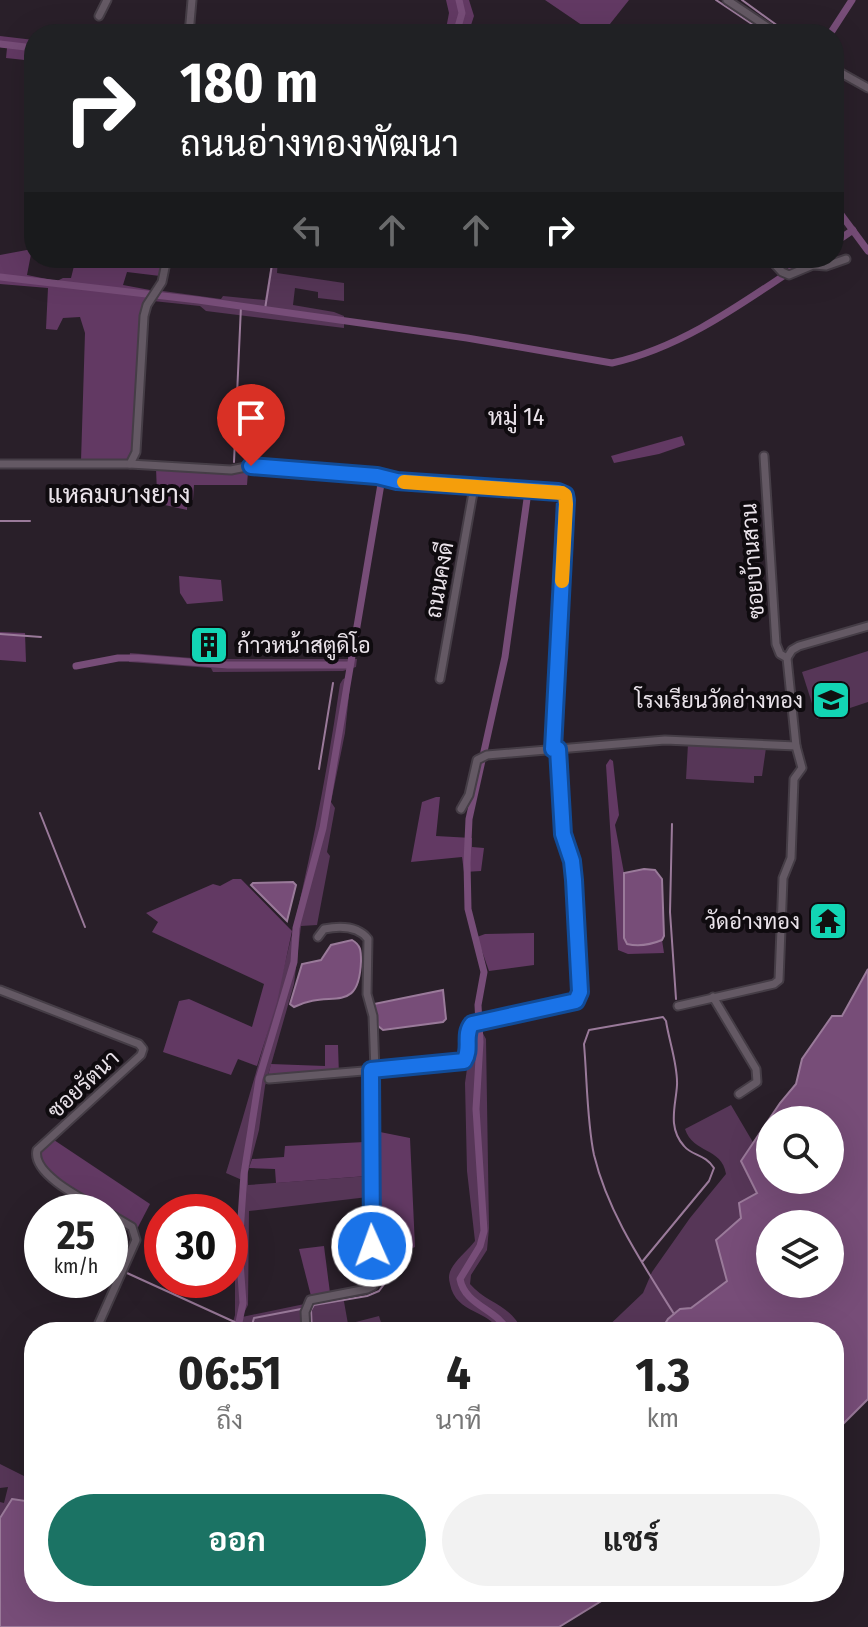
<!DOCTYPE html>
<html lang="th">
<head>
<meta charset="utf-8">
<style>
  :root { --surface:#fff; --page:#f2f2f2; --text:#222; --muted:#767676; --accent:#1b7364 }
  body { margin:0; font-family:"Fira Sans Condensed",Sarabun,sans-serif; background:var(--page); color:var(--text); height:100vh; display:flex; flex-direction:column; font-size:30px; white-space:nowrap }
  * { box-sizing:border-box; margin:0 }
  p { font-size:26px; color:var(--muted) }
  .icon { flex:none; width:44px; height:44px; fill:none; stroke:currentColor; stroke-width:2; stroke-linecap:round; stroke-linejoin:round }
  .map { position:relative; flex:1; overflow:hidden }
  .side { position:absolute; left:24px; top:1322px; width:820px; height:280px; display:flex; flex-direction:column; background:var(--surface); border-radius:32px; box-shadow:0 8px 32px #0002 }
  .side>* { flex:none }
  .banner { position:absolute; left:24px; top:24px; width:820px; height:244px; border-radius:32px; box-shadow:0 8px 32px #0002; background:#202124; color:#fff; overflow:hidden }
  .buttons { position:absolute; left:756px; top:1106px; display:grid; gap:16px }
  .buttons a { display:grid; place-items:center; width:88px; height:88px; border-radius:50%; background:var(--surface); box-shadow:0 8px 32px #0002; font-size:40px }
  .speed { position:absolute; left:24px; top:1194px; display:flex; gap:16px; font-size:40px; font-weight:700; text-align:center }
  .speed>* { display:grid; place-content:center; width:104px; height:104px; border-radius:50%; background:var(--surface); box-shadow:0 8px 32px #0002; line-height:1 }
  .speed small { font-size:20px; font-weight:400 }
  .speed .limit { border:12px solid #d22; background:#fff; color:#111 }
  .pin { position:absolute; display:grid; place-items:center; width:68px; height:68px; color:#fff; margin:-82px -34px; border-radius:50% 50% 50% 0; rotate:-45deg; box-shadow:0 0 8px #0007 }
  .pin .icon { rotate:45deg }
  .me { position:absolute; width:88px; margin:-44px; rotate:358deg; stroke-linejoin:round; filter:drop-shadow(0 0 6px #0008) }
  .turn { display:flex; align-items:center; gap:28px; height:168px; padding:0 24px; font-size:36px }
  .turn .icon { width:104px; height:104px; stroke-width:2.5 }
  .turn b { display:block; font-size:56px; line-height:68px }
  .lanes { display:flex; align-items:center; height:76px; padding:0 24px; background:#0003; justify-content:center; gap:40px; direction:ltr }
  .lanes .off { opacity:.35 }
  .eta { display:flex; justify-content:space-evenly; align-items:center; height:136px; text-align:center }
  .eta b { font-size:48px; font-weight:700; line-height:56px }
  .cta { display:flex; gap:16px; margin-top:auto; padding:16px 24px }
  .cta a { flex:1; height:92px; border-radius:48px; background:var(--accent); color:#fff; font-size:32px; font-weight:700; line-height:92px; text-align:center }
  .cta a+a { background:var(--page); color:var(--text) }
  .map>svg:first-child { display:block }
  .green { fill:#563657 }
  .forest { fill:#623963 }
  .water { fill:#774d78; stroke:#9a7a9a; stroke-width:2; fill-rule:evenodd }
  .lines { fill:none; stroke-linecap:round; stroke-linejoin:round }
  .stream { stroke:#9a7a9a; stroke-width:2 }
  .canal { stroke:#774d78; stroke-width:7 }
  .minor-casing { stroke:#453d46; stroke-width:11 }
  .minor { stroke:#645964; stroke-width:7 }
  .route-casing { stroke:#114b97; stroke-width:20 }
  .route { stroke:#1a73e8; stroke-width:14 }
  .slow { stroke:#f59e0b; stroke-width:14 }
  .labels { text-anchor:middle; stroke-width:8; stroke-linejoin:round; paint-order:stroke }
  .street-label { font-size:22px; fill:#eae3ea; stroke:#0f0b0f }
  .poi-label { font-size:22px; fill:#eae3ea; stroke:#0f0b0f; text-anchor:end }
  .neighbourhood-label { font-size:24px; fill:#eae3ea; stroke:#0f0b0f }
  .quarter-label { font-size:26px; fill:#eae3ea; stroke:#0f0b0f }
</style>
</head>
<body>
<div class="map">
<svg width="868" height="1627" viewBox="0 0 868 1627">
  <rect width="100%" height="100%" fill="#291f29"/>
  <g class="green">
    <polygon points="272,258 278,258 277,273 344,283 344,301 318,298 318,292 295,288 293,305 334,312 344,316 344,328 206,311 200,306 153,301 160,291 163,291 221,299 223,296 265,300"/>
    <polygon points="868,651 868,702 817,719 802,672"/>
    <polygon points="130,653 205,659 357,659 356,667 343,671 213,672 211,668 129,662"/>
    <path d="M 351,676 L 345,733 L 331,802 L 335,808 L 327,852 L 330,856 L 317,925 L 301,926 L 294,984 L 265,1086 L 259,1130 L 248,1172 L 248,1185 L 368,1176 L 368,1197 L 249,1211 L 248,1305 L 242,1317 L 343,1296 L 348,1324 L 379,1316 L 384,1332 L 230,1332 L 235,1315 L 235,1250 L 242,1180 L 226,1173 C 276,1013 316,851 340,684 L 343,679 Z"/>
    <polygon points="688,744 766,748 762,776 754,776 754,783 686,779"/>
    <path d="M 480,1028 L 486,1039 L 489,1228 L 487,1250 L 471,1275 L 470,1284 C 487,1304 513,1305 522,1332 L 499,1332 C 490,1309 456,1315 450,1284 C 448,1277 449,1272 453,1266 C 459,1257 468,1250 475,1241 L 467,1171 L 465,1083 L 472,1033 Z"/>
    <path d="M 731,1105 L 754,1144 L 741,1161 L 757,1193 L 741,1218 L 727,1281 L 691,1308 L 668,1319 L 660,1332 L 602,1332 L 643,1293 L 652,1272 L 690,1218 L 726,1174 C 722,1147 693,1154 685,1129 Z"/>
    <polygon points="0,1464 30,1479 34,1472 34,1493 28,1493 28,1510 34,1532 27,1518 12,1500 0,1518 0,1502 4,1503 8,1487 0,1488"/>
  </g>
  <g class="forest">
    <polygon points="446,0 469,0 474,16 468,34 445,34 449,13"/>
    <polygon points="545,0 629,0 602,34 595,34"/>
    <polygon points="0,36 34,40 34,61 6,58 7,48 0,47"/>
    <polygon points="32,249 27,275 57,281 63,278 71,278 76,258 163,258 160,276 127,272 123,285 150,290 139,327 133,446 131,458 126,461 81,461 85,333 80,317 63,318 57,330 46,329 48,288 0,284 0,255"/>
    <polygon points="682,436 685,445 659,454 614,463 611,456"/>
    <polygon points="156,468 256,469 248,472 247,485 194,485 193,500 187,501 187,510 165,505 165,494 157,494"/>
    <polygon points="179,576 221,580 223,601 187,604 180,593"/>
    <polygon points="0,632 25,633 26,662 0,660"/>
    <path d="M 610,759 L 613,761 L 619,815 L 615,825 L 624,873 L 624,938 L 628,944 C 641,946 649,945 662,940 L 664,953 L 628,954 L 618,950 L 606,765 Z"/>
    <polygon points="436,797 440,797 436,836 472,838 472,847 484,848 481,871 464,872 462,857 411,862 422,802"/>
    <polygon points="233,879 241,879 292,931 277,1002 257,1066 238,1059 231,1075 163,1052 179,1001 189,999 252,1027 264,984 152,932 158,922 146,913 213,884 220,886"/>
    <polygon points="534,933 534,965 489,971 477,937 485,934"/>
    <polygon points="325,1045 338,1045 339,1076 303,1080 282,1078 280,1083 266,1084 271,1064 325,1066"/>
    <path d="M 380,1132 L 410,1138 L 415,1247 C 397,1254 388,1270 371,1278 L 367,1176 L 276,1183 L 275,1169 L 249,1168 L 252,1159 L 284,1157 L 285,1146 L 365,1142 L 367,1135 Z"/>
    <polygon points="54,1140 150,1204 137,1229 53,1176 42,1165 40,1154"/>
    <polygon points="324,1246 330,1293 311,1296 299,1249"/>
  </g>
  <g class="water">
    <path d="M 644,869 L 655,870 L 662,879 L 664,936 L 662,940 C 650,945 640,947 627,944 L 624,938 L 624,873 Z"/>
    <polygon points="293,882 296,885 287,921 251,885 253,883"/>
    <path d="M 352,940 C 361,945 361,951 361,961 C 359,1017 330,988 294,1007 L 290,1004 L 302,964 L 321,960 L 331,945 Z"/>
    <path d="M 868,969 L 868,1399 L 834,1433 L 834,1332 L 660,1332 L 668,1319 L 680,1309 L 691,1308 L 727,1281 L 716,1240 L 741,1218 L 739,1203 L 757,1193 L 741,1161 L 780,1103 L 796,1084 L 802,1059 L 832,1016 L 842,1016 ZM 770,1120 L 830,1120 L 830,1180 L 770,1180 ZM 770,1224 L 830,1224 L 830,1284 L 770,1284 Z"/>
    <polygon points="443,990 446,1019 443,1022 383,1030 378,1026 374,1004"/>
    <polygon points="12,1499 26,1501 27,1518 34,1532 34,1592 616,1592 559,1627 0,1627 0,1518"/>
  </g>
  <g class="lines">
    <g class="stream">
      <polyline points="716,0 767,34"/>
      <polyline points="742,0 789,34"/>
      <polyline points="265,309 273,258"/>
      <polyline points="234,462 241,306"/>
      <polyline points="0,521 30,521"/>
      <polyline points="0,634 41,637"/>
      <polyline points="319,769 333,683"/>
      <polyline points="40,813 85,927"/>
      <polyline points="672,824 670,912 676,999"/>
      <path d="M 642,1262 L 709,1181 L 714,1168 C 705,1154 692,1156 684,1146 C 667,1127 676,1105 677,1085 C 678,1065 669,1041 666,1021 L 663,1017 L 589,1030 L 584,1044 C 587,1078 587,1122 594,1155 C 608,1213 643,1264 674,1314"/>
      <polyline points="127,1273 239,1324"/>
      <polyline points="215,1332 218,1332"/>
      <polyline points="250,1332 254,1318 301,1309 301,1332"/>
      <polyline points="312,1332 311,1310 314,1305 367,1296 379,1291 403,1259"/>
    </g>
    <g class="canal">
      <polyline points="456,34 462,13 459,0"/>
      <polyline points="830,34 852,0"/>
      <polyline points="0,44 34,48"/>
      <polyline points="834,205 868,251"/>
      <polyline points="834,243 853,230"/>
      <path d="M 0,277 L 198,300 L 467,338 L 612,363 C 685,347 748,299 810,258"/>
      <polyline points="76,666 118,658 138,658 228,665 349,665"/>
      <polyline points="237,1332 243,1303 239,1248 244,1174 259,1079 294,962 296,928 323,828 381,484"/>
      <path d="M 508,1332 C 498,1309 465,1306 460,1279 L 480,1246 L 484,1231 L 476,1109 L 480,1042 L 478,1005 L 484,972 L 468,909 L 467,863 L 469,819 L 505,657 L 527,499"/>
    </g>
    <g class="minor-casing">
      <g id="minor">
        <polyline points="727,0 778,34"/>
        <polyline points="99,16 107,0"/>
        <polyline points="189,34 192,0"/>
        <polyline points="834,69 868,88"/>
        <polyline points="769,258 782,272 789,275 813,265 826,266 846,259"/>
        <polyline points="764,456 776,644 780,654 787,658"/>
        <polyline points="0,464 130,464 136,452 144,316 147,305 162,282 167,258"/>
        <polyline points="130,464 231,470 251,466 287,467 377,476 397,481 562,493 566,500 553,749"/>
        <polyline points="440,679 474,487"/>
        <polyline points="461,809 469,795 477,760 487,755 665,740 796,746"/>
        <path d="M 318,937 L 324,929 C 339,926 358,926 368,939 L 367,994 L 373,1016 L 375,1071"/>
        <path d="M 0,990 L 139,1044 L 143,1049 L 141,1055 L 37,1150 C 31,1175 87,1201 106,1212"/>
        <polyline points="713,997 756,1069 757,1082 739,1094"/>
        <polyline points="678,1006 774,984 779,980 783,878 791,858 794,779 802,768 796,746 787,658 792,650 799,646 868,626"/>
        <polyline points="269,1079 458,1063 467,1057 467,1032 472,1024 576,1001 580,992 572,861 563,834 558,749"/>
        <polyline points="95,1332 136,1240 132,1227 110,1214"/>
        <polyline points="306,1332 305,1312 310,1300 367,1289 373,1286 374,1281 370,1173 371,1070"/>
      </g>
    </g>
    <use href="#minor" class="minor"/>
  </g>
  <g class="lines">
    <g class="route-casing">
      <path id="route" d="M 251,466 L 377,476 L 397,481 L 558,492 L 565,495 L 566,500 L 553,749 L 558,749 L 563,834 L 572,861 L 574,880 L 580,992 L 576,1001 L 472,1024 C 463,1035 472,1049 464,1061 L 371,1070 L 372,1246"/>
    </g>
    <use href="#route" class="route"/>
    <polyline class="slow" points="404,482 562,493 565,495 566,504 562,581"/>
  </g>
  <defs>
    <g id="building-square" transform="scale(2)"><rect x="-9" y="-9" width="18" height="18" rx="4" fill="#12d5b4" stroke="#0f0b0f"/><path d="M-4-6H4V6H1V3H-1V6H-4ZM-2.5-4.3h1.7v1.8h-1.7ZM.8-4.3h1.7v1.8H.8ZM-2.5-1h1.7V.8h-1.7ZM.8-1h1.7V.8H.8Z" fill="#111"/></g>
    <g id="school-square" transform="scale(2)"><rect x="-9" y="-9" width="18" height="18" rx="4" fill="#12d5b4" stroke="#0f0b0f"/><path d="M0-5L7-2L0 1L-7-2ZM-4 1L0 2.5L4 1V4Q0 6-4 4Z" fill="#111"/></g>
    <g id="temple-square" transform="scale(2)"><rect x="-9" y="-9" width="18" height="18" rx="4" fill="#12d5b4" stroke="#0f0b0f"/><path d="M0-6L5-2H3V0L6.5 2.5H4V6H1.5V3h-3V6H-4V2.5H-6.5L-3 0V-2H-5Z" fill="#111"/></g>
  </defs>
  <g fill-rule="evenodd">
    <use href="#building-square" x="209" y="645"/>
    <use href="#school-square" x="831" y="700"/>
    <use href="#temple-square" x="828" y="921"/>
  </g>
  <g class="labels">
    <g class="street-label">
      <text transform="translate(752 561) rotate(-94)" y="8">ซอยบ้านสวน</text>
      <text transform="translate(439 580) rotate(-80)" y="8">ถนนคงดี</text>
      <text transform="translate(83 1084) rotate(-43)" y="8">ซอยรัตนา</text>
    </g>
    <g class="poi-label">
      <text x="237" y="653" text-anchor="start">ก้าวหน้าสตูดิโอ</text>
      <text x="803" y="708">โรงเรียนวัดอ่างทอง</text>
      <text x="800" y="929">วัดอ่างทอง</text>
    </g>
    <g class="neighbourhood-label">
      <text x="516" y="425">หมู่ 14</text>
    </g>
    <g class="quarter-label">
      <text x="119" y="503">แหลมบางยาง</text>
    </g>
  </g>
</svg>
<div class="buttons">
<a><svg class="icon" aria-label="search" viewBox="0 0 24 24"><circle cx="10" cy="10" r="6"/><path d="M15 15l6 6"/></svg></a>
<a><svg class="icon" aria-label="layers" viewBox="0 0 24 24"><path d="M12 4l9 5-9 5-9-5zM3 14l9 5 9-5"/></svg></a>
</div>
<div class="speed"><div>25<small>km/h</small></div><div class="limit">30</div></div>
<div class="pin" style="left:251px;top:466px;background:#d93025"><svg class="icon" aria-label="arrive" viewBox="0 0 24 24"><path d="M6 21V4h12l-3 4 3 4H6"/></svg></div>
<svg class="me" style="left:372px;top:1246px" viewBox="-20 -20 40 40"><circle r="17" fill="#1a73e8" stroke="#fff" stroke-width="3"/><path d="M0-11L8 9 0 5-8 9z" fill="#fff"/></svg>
<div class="banner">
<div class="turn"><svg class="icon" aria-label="right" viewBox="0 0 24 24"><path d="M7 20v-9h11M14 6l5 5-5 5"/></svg><div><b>180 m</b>ถนนอ่างทองพัฒนา</div></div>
<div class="lanes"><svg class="icon off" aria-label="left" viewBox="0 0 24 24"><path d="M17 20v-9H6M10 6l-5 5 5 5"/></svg><svg class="icon off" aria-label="ahead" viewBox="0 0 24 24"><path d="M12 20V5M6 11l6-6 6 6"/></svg><svg class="icon off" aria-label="ahead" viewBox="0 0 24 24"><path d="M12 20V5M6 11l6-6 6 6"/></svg><svg class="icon" aria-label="right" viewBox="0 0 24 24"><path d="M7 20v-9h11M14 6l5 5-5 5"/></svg></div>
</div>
<section class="side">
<div class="eta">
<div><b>06:51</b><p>ถึง</p></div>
<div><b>4</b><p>นาที</p></div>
<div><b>1.3</b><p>km</p></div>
</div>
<div class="cta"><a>ออก</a><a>แชร์</a></div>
</section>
</div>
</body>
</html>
